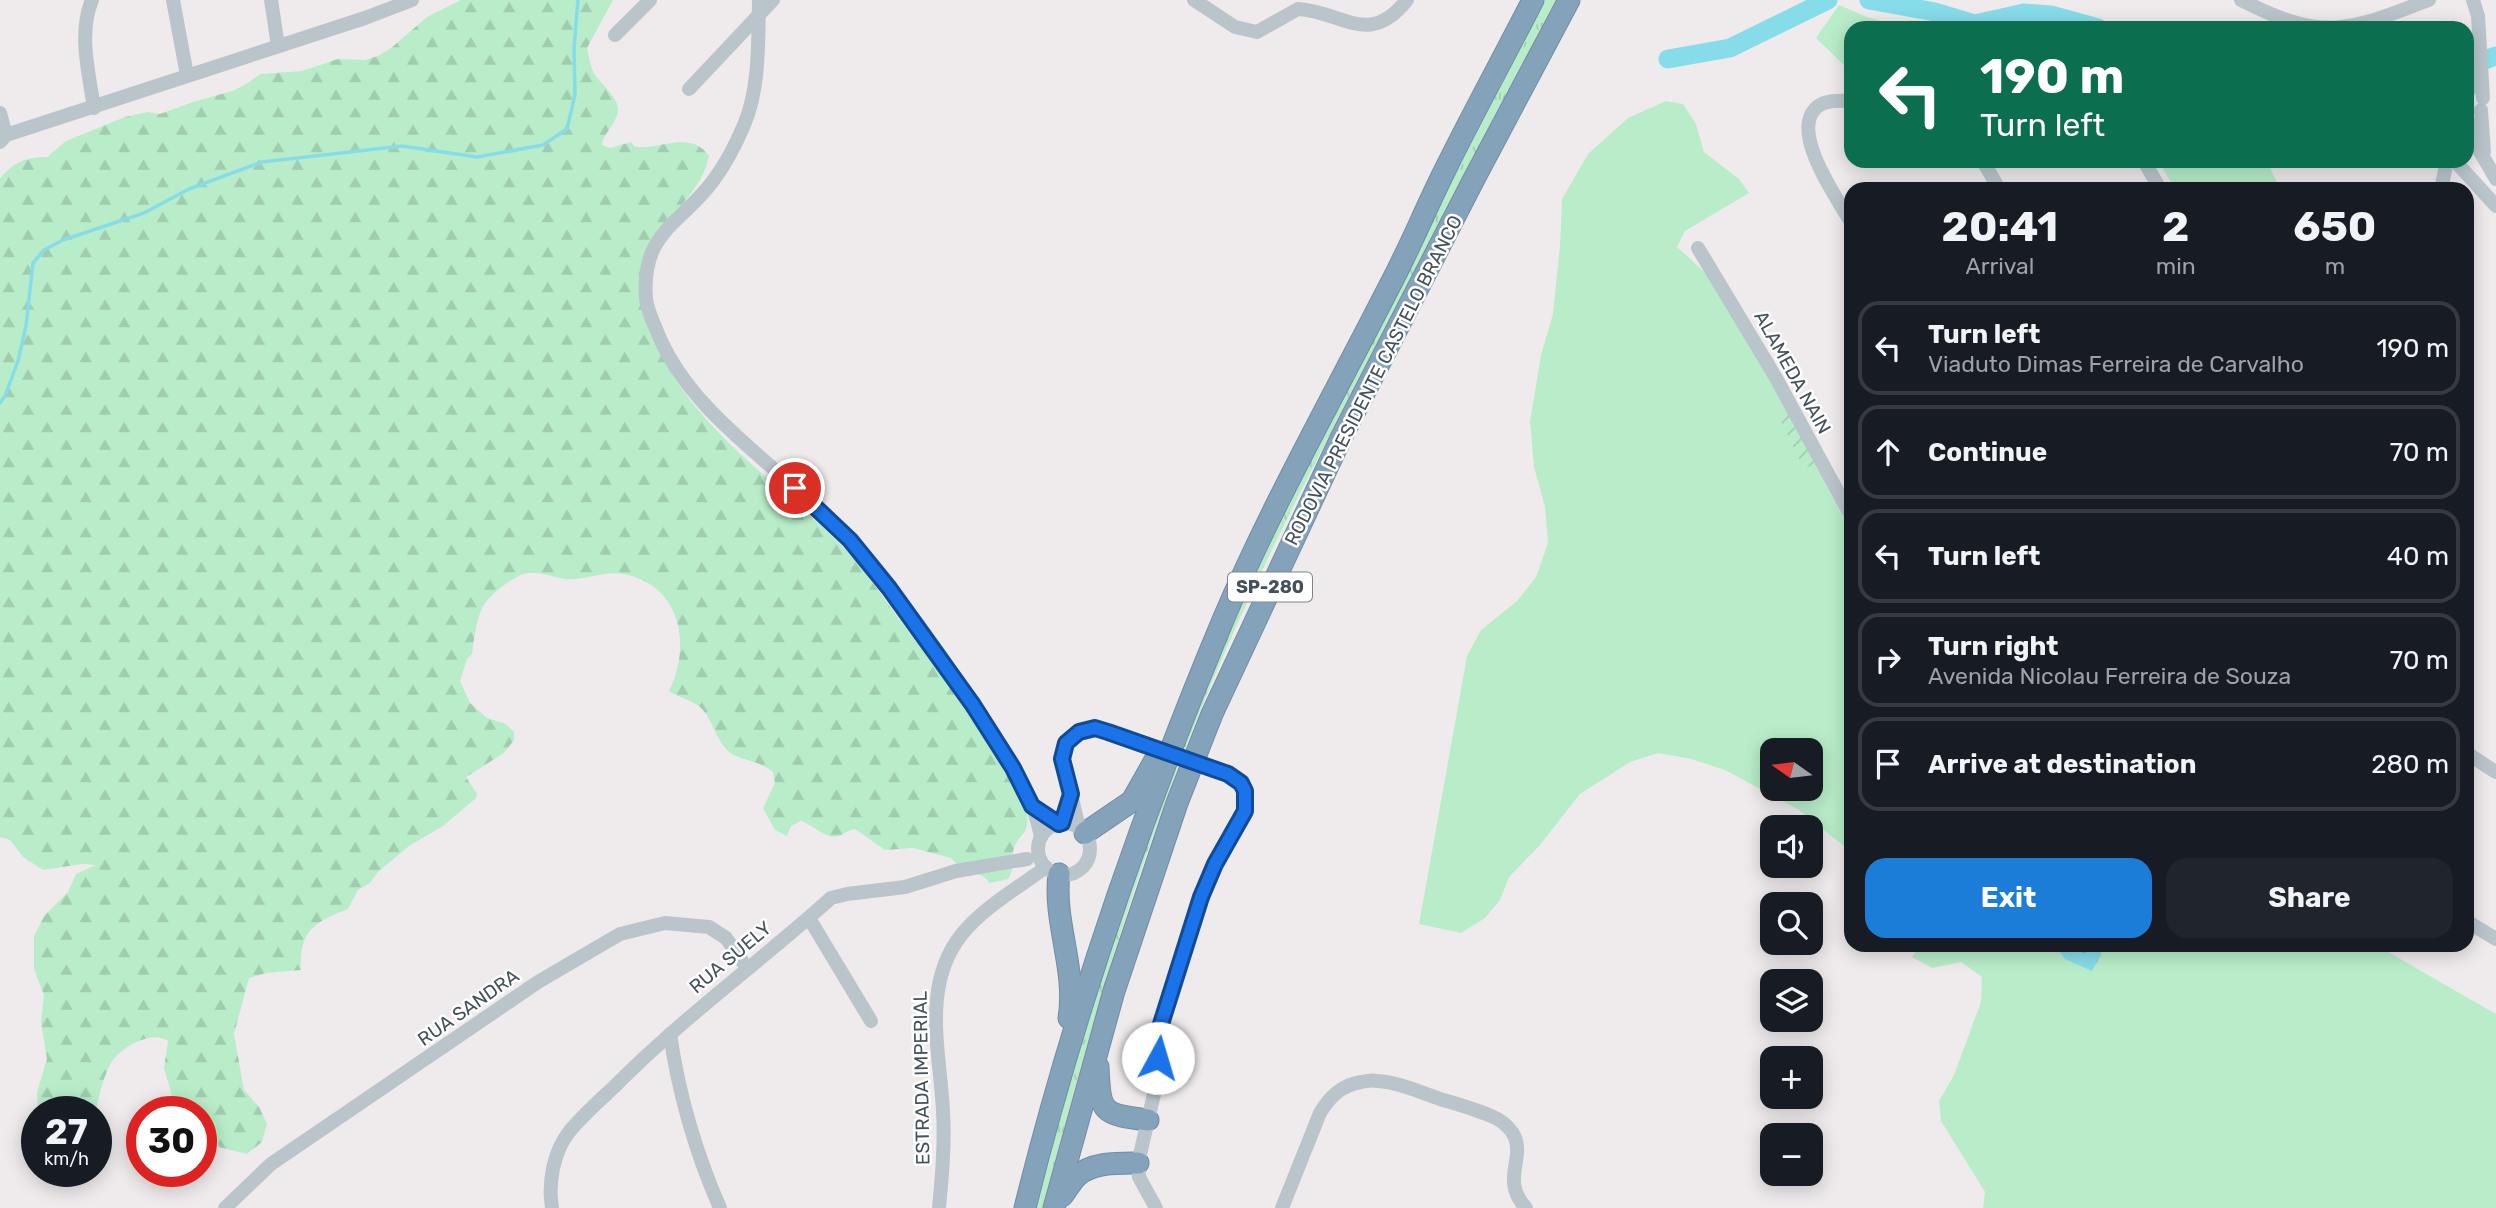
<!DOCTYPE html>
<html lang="en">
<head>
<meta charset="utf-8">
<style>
  :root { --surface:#171b24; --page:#20242c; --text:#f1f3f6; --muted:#9ea1a6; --line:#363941; --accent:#1c7dd8 }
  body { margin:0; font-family:Rubik,sans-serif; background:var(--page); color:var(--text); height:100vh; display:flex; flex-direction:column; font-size:26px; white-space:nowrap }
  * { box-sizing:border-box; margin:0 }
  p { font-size:23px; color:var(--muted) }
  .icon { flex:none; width:38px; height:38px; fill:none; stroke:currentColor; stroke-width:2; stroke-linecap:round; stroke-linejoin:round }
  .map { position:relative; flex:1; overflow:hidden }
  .side { position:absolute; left:1844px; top:182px; width:630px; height:770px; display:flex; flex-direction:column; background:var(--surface); border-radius:21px; box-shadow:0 4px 18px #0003 }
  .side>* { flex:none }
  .hud { position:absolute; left:1844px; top:21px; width:630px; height:147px; border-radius:21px; box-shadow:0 4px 18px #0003; background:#0b6e4f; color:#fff; overflow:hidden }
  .needle { width:46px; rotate:284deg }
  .buttons { position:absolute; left:1760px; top:738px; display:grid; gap:14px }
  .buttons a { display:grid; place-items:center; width:63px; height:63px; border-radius:14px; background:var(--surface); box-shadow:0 4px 18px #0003; font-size:35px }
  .speed { position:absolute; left:21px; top:1096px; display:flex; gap:14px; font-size:35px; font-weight:700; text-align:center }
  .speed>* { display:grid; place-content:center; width:91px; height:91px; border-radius:50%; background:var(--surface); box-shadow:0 4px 18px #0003; line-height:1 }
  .speed small { font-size:18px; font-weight:400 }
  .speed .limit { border:10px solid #d22; background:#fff; color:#111 }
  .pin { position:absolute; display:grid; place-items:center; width:60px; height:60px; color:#fff; margin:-30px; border:4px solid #fff; border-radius:50%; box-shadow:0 2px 7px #0007 }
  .me { position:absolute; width:77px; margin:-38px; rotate:6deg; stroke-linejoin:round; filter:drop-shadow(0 0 5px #0008) }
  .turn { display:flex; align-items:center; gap:24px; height:147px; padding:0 21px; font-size:32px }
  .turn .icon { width:91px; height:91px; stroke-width:2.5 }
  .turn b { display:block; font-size:49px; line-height:60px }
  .eta { display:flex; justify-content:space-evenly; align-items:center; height:119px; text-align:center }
  .eta b { font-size:42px; font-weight:700; line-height:49px }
  .action { display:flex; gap:14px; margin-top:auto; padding:14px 21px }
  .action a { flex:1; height:80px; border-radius:21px; background:var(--accent); color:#fff; font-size:28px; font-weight:700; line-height:80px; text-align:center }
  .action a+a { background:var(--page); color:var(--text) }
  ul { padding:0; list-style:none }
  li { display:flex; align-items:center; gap:21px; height:94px; margin:0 14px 10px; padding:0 7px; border:4px solid var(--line); border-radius:21px }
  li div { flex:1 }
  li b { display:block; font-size:26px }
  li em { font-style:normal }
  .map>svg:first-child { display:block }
  .grass { fill:url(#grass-tufts) }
  .forest { fill:url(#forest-firs) }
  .park { fill:#b9edc9; fill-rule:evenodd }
  .garden { fill:url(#garden-furrows) }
  .water { fill:url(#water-ripples) }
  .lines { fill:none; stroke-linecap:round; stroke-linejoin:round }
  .stream { stroke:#87dce9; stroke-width:3.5 }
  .river { stroke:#87dce9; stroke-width:19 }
  .highway-casing { stroke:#6f8ea6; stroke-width:23 }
  .minor { stroke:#bac5cb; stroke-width:14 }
  .highway { stroke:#84a3ba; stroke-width:21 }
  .minor-bridge { stroke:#bac5cb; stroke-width:14 }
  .route-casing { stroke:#114b97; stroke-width:18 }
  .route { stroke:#1a73e8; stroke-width:12 }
  .labels { text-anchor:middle; stroke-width:5; stroke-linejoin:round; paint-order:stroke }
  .shield { fill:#fff; stroke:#7d858a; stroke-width:2 }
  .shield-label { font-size:18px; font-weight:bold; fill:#455158 }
  .street-label { font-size:19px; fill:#455158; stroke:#fff }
</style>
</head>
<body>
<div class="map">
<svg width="2496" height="1208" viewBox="0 0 2496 1208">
  <defs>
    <pattern id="grass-tufts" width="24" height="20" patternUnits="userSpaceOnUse" patternTransform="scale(1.75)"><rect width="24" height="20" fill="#b9edc9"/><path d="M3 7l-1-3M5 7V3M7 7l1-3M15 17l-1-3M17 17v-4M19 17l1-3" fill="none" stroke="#a0cdaf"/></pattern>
    <pattern id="forest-firs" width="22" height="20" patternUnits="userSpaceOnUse" patternTransform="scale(1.75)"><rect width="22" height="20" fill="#b9edc9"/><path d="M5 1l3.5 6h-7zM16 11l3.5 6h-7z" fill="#a0cdaf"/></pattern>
    <pattern id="garden-furrows" width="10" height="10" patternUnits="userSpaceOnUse" patternTransform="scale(1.75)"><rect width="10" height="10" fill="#b9edc9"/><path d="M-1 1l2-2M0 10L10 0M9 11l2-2" fill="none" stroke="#a0cdaf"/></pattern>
    <pattern id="water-ripples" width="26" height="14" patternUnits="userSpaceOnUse" patternTransform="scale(1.75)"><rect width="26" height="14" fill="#87dce9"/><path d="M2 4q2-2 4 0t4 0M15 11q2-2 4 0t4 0" fill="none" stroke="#70b5c0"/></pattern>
  </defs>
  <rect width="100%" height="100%" fill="#efebec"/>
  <path class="grass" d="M 1545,0 L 1561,0 C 1506,103 1451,207 1396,310 C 1335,423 1275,537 1224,654 C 1147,832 1090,1020 1044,1208 L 1037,1208 L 1073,1069 L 1130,880 L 1240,601 L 1356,368 Z"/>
  <path class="forest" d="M 461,0 L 613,0 L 587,48 C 589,56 590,67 595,75 C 602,85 616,95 618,108 C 619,121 604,132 602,145 L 610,148 L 631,142 L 635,147 C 663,149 691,130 709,156 C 702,193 665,216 650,250 C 647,259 649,317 651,329 C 652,336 656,343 659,349 C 694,428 778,482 838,542 C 865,568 884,600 907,629 C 930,658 953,688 975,718 C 995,747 1017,775 1026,810 C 1032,833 1019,833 1014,848 C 1010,860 1016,866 1008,879 L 990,883 C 982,875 979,871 968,877 L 951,858 L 913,848 L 885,850 L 855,829 C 848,830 845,834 839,836 C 826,840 814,825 801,821 L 791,826 L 787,836 L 775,830 L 763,808 L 775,783 L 773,772 C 759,760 738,760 729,752 C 716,740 713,722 703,710 C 694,700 679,698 669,691 C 691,647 682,588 628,575 C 610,570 593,578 575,579 C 559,581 544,571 528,573 C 514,575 488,596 482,608 C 476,622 474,639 472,654 L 467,659 L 460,681 L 470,703 L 487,718 L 506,724 L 514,732 L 514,740 L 504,753 L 466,777 L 477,794 L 476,798 L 443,826 L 409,846 L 378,872 L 370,883 L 358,890 L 348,909 C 315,922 299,930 301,970 L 266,973 L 249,978 L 234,1034 L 244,1090 L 259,1107 L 267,1124 L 262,1142 L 247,1154 L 219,1147 L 213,1131 L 201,1128 L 201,1111 L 176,1110 L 164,1068 L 168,1041 C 151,1029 120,1048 111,1063 C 103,1078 99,1095 96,1111 L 38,1111 L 37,1092 L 47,1059 L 41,1022 L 44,995 L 34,969 L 34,936 L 44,916 L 68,892 L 76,874 L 96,865 L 82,864 L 43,870 L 23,857 L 10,840 L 0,837 L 0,179 C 13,162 26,157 47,157 L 66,141 L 125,117 L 147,112 L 160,114 L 193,102 L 232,91 L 245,85 L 260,74 L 302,71 L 338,59 L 365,60 L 378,56 L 391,48 L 427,17 Z"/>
  <g class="park">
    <polygon points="1839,5 1867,17 1906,28 1852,28 1851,72 1816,38"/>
    <path d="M 1666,101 L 1683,104 L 1696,124 L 1704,152 L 1739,179 L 1749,193 L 1685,231 L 1677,247 L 1720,286 L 1851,532 L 1851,841 L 1845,847 L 1799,810 L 1725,770 L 1691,759 L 1658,753 L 1630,762 L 1580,794 L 1540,845 L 1509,877 L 1500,900 L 1485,918 L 1461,933 L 1419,924 L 1467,656 L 1481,630 L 1517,601 L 1536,577 L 1548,543 L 1545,507 L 1534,467 L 1530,421 L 1541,355 L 1553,314 L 1560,245 L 1562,199 L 1588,154 L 1628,118 ZM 1773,751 L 1811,751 L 1811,789 L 1773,789 Z"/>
    <polygon points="2158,161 2267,161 2280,189 2175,189"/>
    <polygon points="1920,945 2376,945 2496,1014 2496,1208 1983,1208 1985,1192 1941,1121 1939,1101 1954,1075 1981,1002 1982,977 1961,962 1932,968 1912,957"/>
  </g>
  <polygon class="garden" points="1785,406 1817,466 1803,467 1779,417"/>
  <polygon class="water" points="2055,945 2101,945 2101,955 2092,971 2065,959"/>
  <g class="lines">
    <polyline class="stream" points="0,403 5,396 18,361 26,326 33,263 44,250 63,240 144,213 189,189 262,162 402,146 477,157 543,145 567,129 575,95 574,48 578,0"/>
    <g class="river">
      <polyline points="1869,0 1935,12 1975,24 2024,13 2051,15 2098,28"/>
      <polyline points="1668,59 1730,48 1828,0"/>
      <polyline points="2468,66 2496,56"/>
    </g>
    <g class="highway-casing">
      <g id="highway">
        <polyline points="1085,833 1132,801 1154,762"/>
        <path d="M 1059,874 C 1053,922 1077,969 1069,1018"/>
        <path d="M 1098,1067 C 1100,1114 1102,1114 1148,1120"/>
        <path d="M 1062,1196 C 1067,1190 1071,1182 1076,1177 C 1091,1162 1119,1163 1138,1163"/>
        <path d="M 1025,1208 C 1075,1007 1143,811 1223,620 C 1271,507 1332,399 1388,289 C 1409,250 1425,210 1445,170 C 1473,113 1504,57 1533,0"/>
        <polyline points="1054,1208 1114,991 1177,803 1212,714 1341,438 1474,179 1569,0"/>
      </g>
    </g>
    <g class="minor">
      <path d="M 92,0 C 78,33 89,74 94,108"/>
      <polyline points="173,0 187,75"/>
      <polyline points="271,0 278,46"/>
      <path d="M 759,0 C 758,40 760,88 744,125 C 736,144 725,165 713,181 C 679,226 641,232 646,299 C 647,309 652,319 656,329 C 690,418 790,472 851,541 C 902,599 948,663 988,729 C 1003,754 1023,779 1033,807 C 1036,817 1039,827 1041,837"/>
      <path d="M 1194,0 L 1235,27 L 1257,32 L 1298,9 C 1344,12 1369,48 1407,0"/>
      <path d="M 2241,0 C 2271,15 2305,31 2340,27 C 2371,24 2401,10 2429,0"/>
      <polyline points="2473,0 2478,16 2483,98"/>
      <polyline points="615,35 650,0"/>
      <polyline points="689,89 773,0"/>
      <polyline points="2468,92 2481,74"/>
      <path d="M 1852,101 C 1840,101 1824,99 1815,109 C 1791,134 1838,200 1852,224"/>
      <polyline points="2481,110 2484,152"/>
      <polyline points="0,113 6,135"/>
      <polyline points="2468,120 2475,143 2496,179"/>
      <polyline points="0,142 6,135 365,18 412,0"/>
      <polyline points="1983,161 1999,189"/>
      <polyline points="2144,161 2160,189"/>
      <polyline points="2455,161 2496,206"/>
      <polyline points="2441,189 2447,161"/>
      <polyline points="1698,248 1776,378 1852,518"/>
      <polyline points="2468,754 2496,772"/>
      <path d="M 1071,794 C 1059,771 1058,724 1097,729 C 1110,730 1126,737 1139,741"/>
      <polyline points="1062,823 1071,794 1079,828"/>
      <circle cx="1064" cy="849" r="26"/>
      <polyline points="809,918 871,1021"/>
      <polyline points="2468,922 2496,939"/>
      <path d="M 670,1034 C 679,1096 695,1151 720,1208"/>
      <polyline points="225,1208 271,1164 538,982 620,934 665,923 709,927 726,938 747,968"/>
      <path d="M 552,1208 C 548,1183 553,1153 569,1132 C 582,1116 599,1101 614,1087 C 682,1018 760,962 831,898 L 847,894 L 905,887 L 956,871 L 1027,859"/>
      <path d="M 939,1208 C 942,1176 945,1143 943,1111 C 940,1051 921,985 962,934 C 984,907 1018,888 1046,867"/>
      <polyline points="1156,1208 1139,1177 1138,1163 1155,1090 1161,1024 1207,882 1245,811 1245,791 1241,783 1228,774"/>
      <path d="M 1282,1208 L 1320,1113 C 1330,1096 1342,1085 1361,1082 C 1366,1081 1373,1080 1377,1081 C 1398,1082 1420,1092 1440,1099 C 1457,1104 1475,1109 1491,1116 C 1499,1119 1507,1125 1512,1132 C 1528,1156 1499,1179 1526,1208"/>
    </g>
    <use href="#highway" class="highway"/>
    <polyline class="minor-bridge" points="1139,741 1228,774"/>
  </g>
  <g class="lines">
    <g class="route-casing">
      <polyline id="route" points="795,488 850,540 889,588 973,705 1013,768 1032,806 1059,824 1062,823 1071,794 1062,759 1066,743 1079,732 1095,728 1108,732 1228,774 1241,783 1245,791 1245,811 1215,864 1201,897 1161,1024 1158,1058"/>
    </g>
    <use href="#route" class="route"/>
  </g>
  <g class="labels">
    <rect class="shield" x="1228" y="572.5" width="84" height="29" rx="5"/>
    <g class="shield-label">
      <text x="1270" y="593">SP-280</text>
    </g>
    <g class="street-label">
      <text transform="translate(1793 372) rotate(61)" y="7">ALAMEDA NAIN</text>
      <text transform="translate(1373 380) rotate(-63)" y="7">RODOVIA PRESIDENTE CASTELO BRANCO</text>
      <text transform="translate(730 957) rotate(-40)" y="7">RUA SUELY</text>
      <text transform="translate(468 1007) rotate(-35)" y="7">RUA SANDRA</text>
      <text transform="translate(921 1078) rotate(-91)" y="7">ESTRADA IMPERIAL</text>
    </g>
  </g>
</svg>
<div class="buttons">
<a><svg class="needle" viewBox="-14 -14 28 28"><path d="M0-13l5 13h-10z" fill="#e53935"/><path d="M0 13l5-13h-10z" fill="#9ea1a6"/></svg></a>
<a><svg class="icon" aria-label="sound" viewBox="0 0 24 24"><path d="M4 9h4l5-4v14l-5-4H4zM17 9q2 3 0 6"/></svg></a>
<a><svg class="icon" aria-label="search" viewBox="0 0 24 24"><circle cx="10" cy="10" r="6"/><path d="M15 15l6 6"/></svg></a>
<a><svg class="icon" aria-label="layers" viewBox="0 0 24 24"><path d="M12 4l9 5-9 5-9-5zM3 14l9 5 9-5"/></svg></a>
<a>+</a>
<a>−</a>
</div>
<div class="speed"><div>27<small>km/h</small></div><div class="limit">30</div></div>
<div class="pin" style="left:795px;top:488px;background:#d93025"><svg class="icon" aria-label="arrive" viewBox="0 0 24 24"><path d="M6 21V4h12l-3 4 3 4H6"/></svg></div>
<svg class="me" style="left:1158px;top:1058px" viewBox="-20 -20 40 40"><circle r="19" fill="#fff"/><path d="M0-13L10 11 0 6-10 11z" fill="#1a73e8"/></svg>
<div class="hud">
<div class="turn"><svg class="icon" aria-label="left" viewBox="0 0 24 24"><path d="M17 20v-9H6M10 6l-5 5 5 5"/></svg><div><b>190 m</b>Turn left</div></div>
</div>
<section class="side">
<div class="eta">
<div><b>20:41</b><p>Arrival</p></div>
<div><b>2</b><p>min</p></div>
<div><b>650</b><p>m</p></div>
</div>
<ul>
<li><svg class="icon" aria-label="left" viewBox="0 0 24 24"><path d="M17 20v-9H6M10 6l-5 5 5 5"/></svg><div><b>Turn left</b><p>Viaduto Dimas Ferreira de Carvalho</p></div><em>190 m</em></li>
<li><svg class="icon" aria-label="ahead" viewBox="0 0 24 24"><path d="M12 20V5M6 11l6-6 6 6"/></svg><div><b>Continue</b></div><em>70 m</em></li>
<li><svg class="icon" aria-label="left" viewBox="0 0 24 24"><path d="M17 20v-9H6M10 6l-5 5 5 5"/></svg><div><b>Turn left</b></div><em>40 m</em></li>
<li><svg class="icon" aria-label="right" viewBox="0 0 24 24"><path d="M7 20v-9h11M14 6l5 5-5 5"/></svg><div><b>Turn right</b><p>Avenida Nicolau Ferreira de Souza</p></div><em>70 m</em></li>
<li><svg class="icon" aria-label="arrive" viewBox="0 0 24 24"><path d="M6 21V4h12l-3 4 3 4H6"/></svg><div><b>Arrive at destination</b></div><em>280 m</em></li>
</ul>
<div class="action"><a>Exit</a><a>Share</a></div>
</section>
</div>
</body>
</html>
